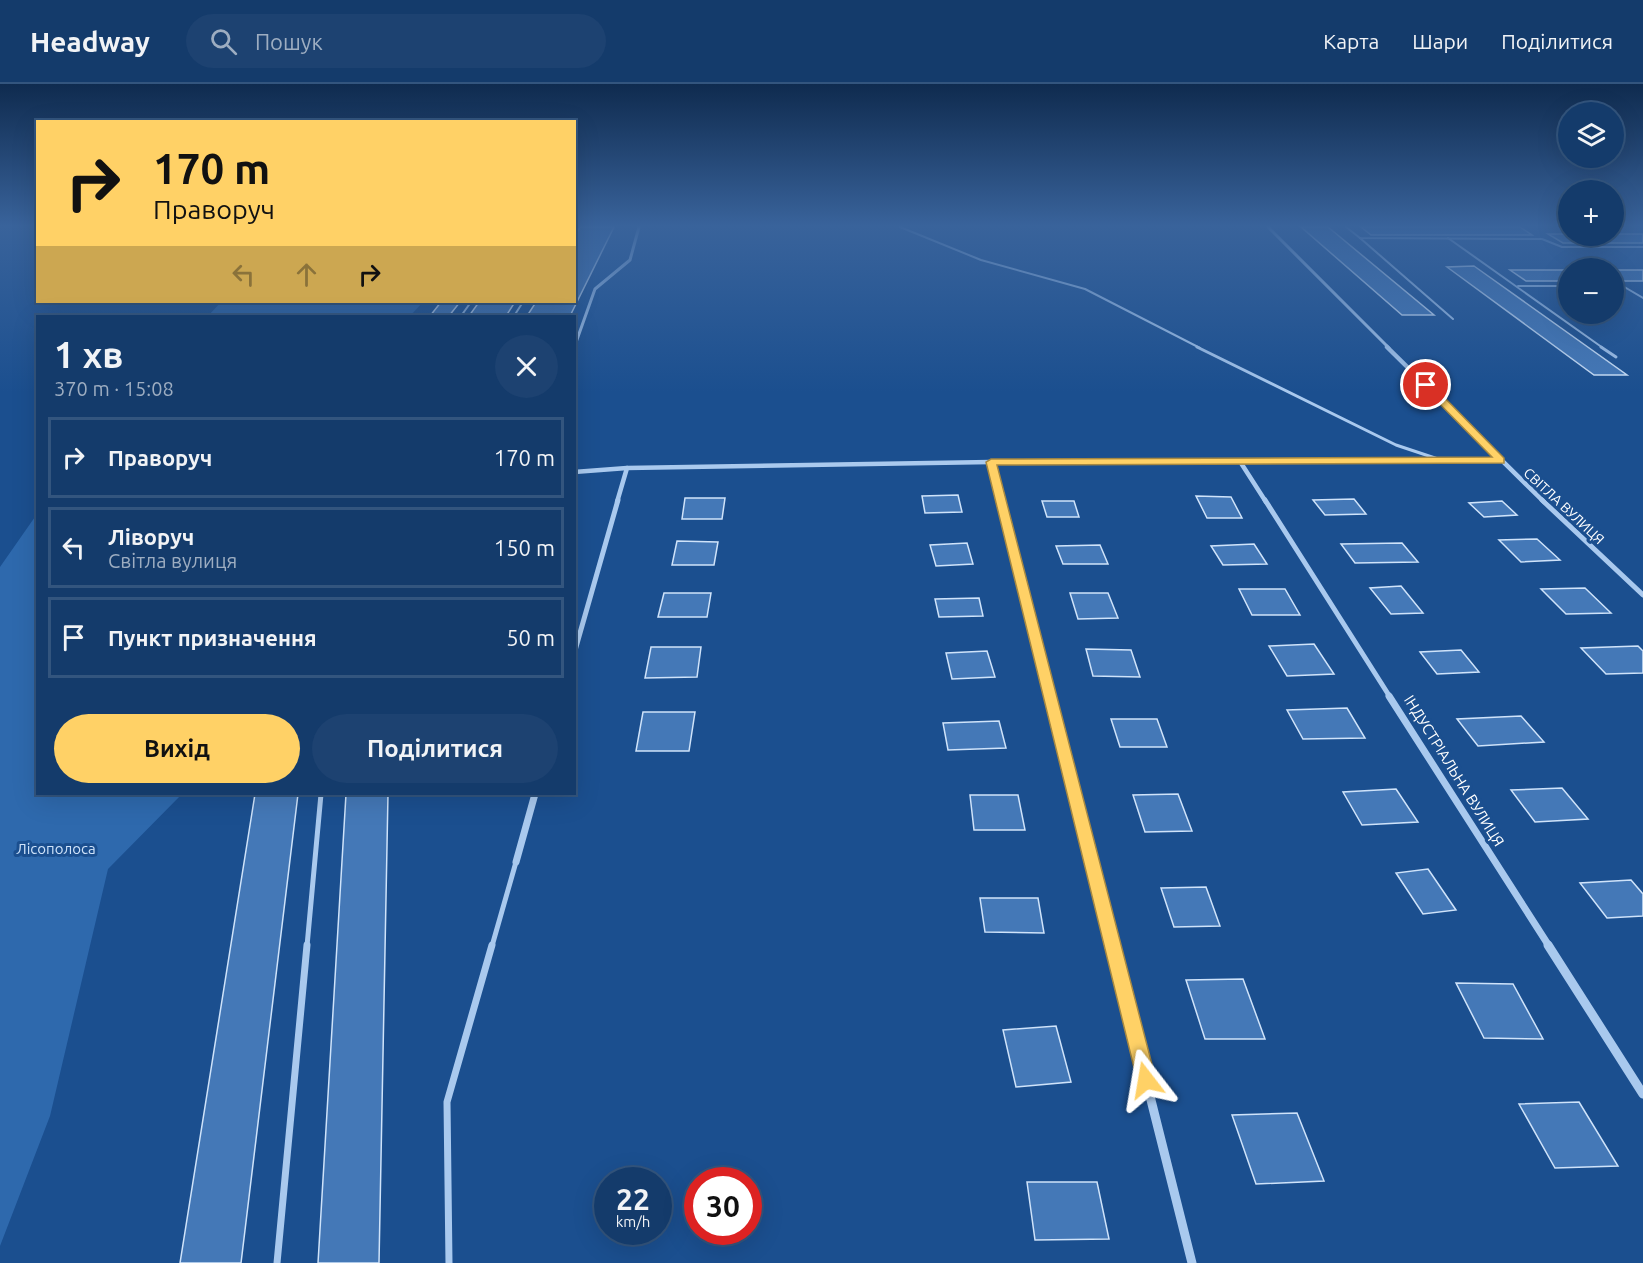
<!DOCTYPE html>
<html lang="uk">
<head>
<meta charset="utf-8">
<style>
  :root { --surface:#143b6b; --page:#1d4271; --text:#f1f3f6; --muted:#9dadc1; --line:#33557e; --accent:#ffd166 }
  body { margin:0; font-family:Ubuntu,sans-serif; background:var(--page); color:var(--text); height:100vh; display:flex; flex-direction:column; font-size:22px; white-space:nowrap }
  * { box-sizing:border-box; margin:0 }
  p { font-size:20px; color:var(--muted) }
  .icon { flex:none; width:33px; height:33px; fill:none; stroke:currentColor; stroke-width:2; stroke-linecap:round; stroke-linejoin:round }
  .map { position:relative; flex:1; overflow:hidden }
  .panel { position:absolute; left:36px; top:231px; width:540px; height:480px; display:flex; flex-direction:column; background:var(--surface); border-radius:0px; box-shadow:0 6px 24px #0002,0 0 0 2px var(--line) }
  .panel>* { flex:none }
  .hud { position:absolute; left:36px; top:36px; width:540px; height:183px; border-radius:0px; box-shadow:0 6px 24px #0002,0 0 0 2px var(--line); background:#ffd166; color:#111; overflow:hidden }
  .controls { position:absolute; left:1558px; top:18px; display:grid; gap:12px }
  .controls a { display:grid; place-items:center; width:66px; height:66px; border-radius:50%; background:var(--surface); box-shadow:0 6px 24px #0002,0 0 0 2px var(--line); font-size:30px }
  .speed { position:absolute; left:594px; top:1083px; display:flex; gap:12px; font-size:30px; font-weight:700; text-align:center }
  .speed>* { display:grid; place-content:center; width:78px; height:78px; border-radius:50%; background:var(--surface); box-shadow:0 6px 24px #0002,0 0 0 2px var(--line); line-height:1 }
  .speed small { font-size:15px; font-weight:400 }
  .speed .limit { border:9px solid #d22; background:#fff; color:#111 }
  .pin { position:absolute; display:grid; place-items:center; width:51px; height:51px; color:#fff; margin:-26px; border:3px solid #fff; border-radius:50%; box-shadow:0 2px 6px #0007 }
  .me { position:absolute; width:66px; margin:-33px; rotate:346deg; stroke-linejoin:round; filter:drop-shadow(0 0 4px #0008) }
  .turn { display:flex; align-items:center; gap:21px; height:126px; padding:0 18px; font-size:27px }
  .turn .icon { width:78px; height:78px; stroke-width:2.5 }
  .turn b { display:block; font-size:42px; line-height:51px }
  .lanes { display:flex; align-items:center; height:57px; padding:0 18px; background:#0003; justify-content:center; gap:30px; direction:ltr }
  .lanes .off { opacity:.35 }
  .round { display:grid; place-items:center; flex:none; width:63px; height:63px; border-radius:32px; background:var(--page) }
  .headline { display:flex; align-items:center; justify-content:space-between; height:102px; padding:0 18px }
  h1 { font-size:36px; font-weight:600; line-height:45px }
  .primary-button { display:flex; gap:12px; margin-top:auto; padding:12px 18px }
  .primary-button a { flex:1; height:69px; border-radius:36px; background:var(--accent); color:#111; font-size:24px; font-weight:600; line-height:69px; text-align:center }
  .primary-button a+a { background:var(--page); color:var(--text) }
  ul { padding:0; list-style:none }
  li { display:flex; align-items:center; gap:18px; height:81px; margin:0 12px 9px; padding:0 6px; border:3px solid var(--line); border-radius:0px }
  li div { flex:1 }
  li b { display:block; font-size:22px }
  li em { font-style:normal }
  header { display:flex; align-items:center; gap:36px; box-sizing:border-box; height:84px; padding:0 30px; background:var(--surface); border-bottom:2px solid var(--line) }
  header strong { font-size:28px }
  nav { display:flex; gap:33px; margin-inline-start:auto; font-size:21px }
  .search { width:420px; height:54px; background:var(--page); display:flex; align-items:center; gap:15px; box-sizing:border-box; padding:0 21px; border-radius:33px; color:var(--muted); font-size:22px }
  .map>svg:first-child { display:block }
  .green { fill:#2e69ad }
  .building { fill:#4478b7; stroke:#cfe3fa; stroke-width:1.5 }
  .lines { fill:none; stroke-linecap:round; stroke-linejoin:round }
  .lane-far3 { stroke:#a9c9ee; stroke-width:2 }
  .lane-far2 { stroke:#a9c9ee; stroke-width:3 }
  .lane-far1 { stroke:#a9c9ee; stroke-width:5 }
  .lane { stroke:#a9c9ee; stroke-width:7 }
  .street-far4 { stroke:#a9c9ee; stroke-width:3 }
  .street-far3 { stroke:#a9c9ee; stroke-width:4.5 }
  .street-far2 { stroke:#a9c9ee; stroke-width:5 }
  .street-far1 { stroke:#a9c9ee; stroke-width:7 }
  .street { stroke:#a9c9ee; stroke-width:9 }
  .route { fill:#ffd166; stroke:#a68842; stroke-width:1.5 }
  .labels { text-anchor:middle; stroke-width:6; stroke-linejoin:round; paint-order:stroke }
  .far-street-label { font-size:14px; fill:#fff; stroke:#1b4f8f }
  .street-label { font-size:15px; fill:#fff; stroke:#1b4f8f }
  .park-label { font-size:15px; fill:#cfe3fa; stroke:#1b4f8f }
</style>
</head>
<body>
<header>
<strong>Headway</strong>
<div class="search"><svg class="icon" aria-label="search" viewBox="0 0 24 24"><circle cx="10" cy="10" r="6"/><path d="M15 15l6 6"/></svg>Пошук</div>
<nav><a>Карта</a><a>Шари</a><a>Поділитися</a></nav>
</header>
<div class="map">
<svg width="1643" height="1179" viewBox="0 0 1643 1179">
  <rect width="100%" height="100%" fill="#1b4f8f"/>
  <g class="green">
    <polygon points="221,218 423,218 410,232 208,232"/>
    <polygon points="37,430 38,710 182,710 108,785 50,1032 0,1162 0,483"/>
  </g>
  <g class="building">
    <polygon points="580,143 614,143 570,232 527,232 536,218 574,218 574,153"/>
    <polygon points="1301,143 1328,143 1434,231 1402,231"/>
    <polygon points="1361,143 1520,143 1532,151 1371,151"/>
    <polygon points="1548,150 1643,150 1643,159 1563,159"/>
    <polygon points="1474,182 1627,291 1594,291 1447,183"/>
    <polygon points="1510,186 1569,186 1569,197 1526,197"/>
    <rect x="1614" y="186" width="29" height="11"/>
    <polygon points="441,218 460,218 449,232 430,232"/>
    <polygon points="479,218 515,218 506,232 469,232"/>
    <polygon points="958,411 962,428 925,429 922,412"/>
    <polygon points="1196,412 1231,413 1242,434 1207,434"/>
    <polygon points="685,414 725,414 722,435 682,435"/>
    <polygon points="1354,415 1366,430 1325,431 1313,416"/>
    <polygon points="1042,417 1074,417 1079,433 1047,433"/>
    <polygon points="1502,417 1517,431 1484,433 1469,419"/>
    <polygon points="1537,455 1560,476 1521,478 1499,456"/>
    <polygon points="677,457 718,458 714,481 672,481"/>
    <polygon points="967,459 973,480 936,482 930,461"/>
    <polygon points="1402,459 1418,478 1355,479 1341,460"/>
    <polygon points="1254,460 1267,480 1223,481 1211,462"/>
    <polygon points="1100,461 1108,480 1063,480 1056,462"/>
    <polygon points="1401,502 1423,529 1391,530 1370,504"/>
    <polygon points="1585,504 1611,529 1566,530 1541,505"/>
    <polygon points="1239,505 1285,505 1300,531 1252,531"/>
    <polygon points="664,509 711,509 707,533 658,533"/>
    <polygon points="1070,509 1108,509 1118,534 1078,535"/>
    <polygon points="979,514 983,532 939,533 935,515"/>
    <polygon points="1314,560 1334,590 1287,592 1269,562"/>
    <polygon points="1638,562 1643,567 1643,589 1606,590 1581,564"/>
    <polygon points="651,563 701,563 697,593 645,594"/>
    <polygon points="1086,565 1131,566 1140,593 1093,592"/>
    <polygon points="1461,566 1479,588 1437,590 1420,568"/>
    <polygon points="987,567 995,593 952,595 946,569"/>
    <polygon points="1347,624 1365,654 1303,655 1287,626"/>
    <polygon points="643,628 695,628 689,667 636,667"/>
    <polygon points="1521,632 1544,658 1478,662 1457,635"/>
    <polygon points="1111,635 1157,635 1167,663 1120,663"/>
    <polygon points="999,637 1006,664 948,666 943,639"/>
    <polygon points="1562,704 1588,735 1535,738 1511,706"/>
    <polygon points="1396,705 1418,738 1362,741 1343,708"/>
    <polygon points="255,710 298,710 241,1179 180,1179"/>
    <polygon points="346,710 388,710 379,1179 318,1179"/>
    <polygon points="1178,710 1192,747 1145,748 1133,711"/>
    <polygon points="970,711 1018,711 1025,746 974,746"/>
    <polygon points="1428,785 1456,826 1423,830 1396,789"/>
    <polygon points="1631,796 1643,810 1643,832 1607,834 1580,799"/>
    <polygon points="1206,803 1220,842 1174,843 1161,804"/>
    <polygon points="980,814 1038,814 1044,849 985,848"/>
    <polygon points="1243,895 1265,955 1205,955 1186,896"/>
    <polygon points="1456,899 1513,900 1543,955 1484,954"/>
    <polygon points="1056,942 1071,998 1016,1003 1003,946"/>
    <polygon points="1579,1018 1618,1082 1555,1084 1519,1020"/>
    <polygon points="1297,1029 1324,1097 1256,1100 1232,1031"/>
    <polygon points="1027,1098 1097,1098 1109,1155 1035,1156"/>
  </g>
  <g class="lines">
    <g class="lane-far3">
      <polyline points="900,143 981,176 1085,205 1200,264"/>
      <polyline points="1346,143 1360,154 1542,155 1562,163 1643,163"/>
      <polyline points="1360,154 1453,235"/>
      <polyline points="1448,154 1603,264"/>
      <polyline points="1614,201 1621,201 1643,214"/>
      <polyline points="1518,202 1569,202"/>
      <polyline points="461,232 471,218"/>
      <polyline points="514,232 523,218"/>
    </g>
    <g class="lane-far2">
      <polyline points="1197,263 1396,361 1444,377"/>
      <polyline points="1601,263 1616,273"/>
    </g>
    <g class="lane-far1">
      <polyline points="307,862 321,710"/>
      <polyline points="492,862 516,778"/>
    </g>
    <g class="lane">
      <polyline points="277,1179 307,861"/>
      <polyline points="449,1179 447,1018 492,861"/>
    </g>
    <g class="street-far4">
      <polyline points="1268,143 1389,264"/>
      <polyline points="574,264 595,205 630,176 639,143"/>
    </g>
    <g class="street-far3">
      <polyline points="1387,263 1544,418"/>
      <polyline points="574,265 575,263"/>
      <polyline points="991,378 1001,418"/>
      <polyline points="1241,379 1266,418"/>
      <polyline points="574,388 627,384 991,378 1501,377"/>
      <polyline points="617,418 627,384"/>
    </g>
    <g class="street-far2">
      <polyline points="1001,416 1050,613"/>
      <polyline points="1265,416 1390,613"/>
      <polyline points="1542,416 1643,511"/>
      <polyline points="574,570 618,416"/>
    </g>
    <g class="street-far1">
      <polyline points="1050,612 1113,862"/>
      <polyline points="1389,612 1549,862"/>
      <polyline points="516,778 535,710"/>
    </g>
    <g class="street">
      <polyline points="1112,861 1192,1179"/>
      <polyline points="1548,861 1643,1010"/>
    </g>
  </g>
  <linearGradient id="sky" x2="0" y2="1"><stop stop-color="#0f2b4f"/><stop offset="0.46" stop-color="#39639b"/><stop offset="1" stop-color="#39639b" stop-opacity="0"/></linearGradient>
  <rect width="1643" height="308" fill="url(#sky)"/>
  <polygon class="route" points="1423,299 1430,299 1504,374 1504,379 997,381 1156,996 1153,1003 1146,1006 1139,1003 1137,996 986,378 991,375 1492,373 1423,303"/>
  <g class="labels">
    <g class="far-street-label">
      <text transform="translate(1564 422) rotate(43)" y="5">СВІТЛА ВУЛИЦЯ</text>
    </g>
    <g class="street-label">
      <text transform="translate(1454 687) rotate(58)" y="5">ІНДУСТРІАЛЬНА ВУЛИЦЯ</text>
    </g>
    <g class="park-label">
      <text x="56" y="770">Лісополоса</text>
    </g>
  </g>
</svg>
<div class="controls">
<a><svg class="icon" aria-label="layers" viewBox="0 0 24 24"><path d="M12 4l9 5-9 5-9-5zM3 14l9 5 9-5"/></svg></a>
<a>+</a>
<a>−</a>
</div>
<div class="speed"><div>22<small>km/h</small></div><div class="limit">30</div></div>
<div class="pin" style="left:1426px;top:301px;background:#d93025"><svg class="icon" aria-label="arrive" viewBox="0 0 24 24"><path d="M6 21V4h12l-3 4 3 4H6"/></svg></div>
<svg class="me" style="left:1146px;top:996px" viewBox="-20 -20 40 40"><path d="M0-17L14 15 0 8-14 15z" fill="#ffd166" stroke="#fff" stroke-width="4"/></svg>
<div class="hud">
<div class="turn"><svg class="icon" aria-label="right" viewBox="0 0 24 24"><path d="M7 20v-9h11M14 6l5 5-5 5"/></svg><div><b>170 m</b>Праворуч</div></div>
<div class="lanes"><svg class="icon off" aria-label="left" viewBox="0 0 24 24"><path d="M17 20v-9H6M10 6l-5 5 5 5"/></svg><svg class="icon off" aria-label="ahead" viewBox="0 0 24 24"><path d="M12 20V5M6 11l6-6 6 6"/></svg><svg class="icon" aria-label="right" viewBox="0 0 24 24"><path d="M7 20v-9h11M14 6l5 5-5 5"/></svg></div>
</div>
<section class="panel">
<div class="headline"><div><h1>1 хв</h1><p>370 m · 15:08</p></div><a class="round"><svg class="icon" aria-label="close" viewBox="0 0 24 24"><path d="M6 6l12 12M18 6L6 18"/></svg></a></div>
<ul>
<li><svg class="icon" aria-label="right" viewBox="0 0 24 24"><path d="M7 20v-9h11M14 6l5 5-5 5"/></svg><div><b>Праворуч</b></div><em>170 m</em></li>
<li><svg class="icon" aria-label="left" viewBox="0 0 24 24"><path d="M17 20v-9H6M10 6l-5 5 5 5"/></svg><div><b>Ліворуч</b><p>Світла вулиця</p></div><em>150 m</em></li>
<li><svg class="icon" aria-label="arrive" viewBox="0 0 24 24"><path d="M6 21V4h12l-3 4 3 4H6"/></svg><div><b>Пункт призначення</b></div><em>50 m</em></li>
</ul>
<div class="primary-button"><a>Вихід</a><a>Поділитися</a></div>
</section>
</div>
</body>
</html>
